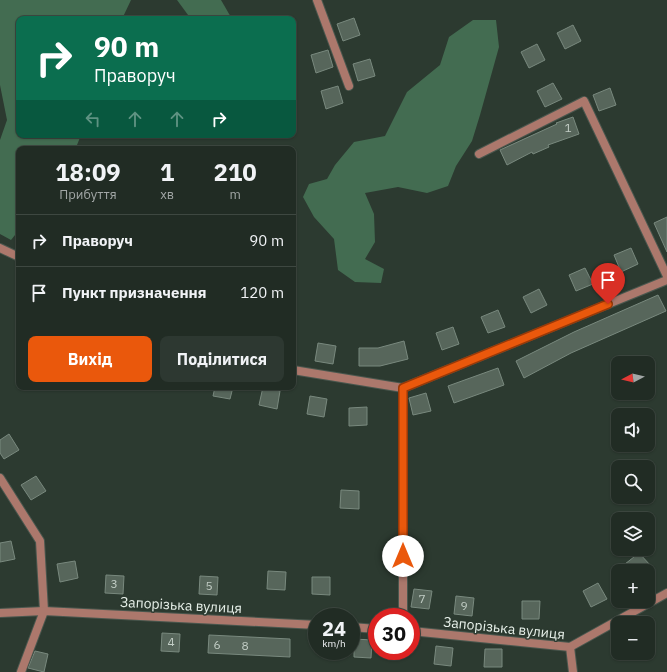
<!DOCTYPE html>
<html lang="uk">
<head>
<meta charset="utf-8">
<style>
  :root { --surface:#212c24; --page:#2d3831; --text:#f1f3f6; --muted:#a2a7a6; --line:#3e4841; --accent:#ea580c }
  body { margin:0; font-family:"IBM Plex Sans",sans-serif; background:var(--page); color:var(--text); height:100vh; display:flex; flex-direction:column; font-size:15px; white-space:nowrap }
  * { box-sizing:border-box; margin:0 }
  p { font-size:13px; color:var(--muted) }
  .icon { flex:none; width:22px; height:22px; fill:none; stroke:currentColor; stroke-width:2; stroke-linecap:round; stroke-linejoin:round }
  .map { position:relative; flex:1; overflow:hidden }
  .drawer { position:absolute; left:16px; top:146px; width:280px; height:244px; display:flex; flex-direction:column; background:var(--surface); border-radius:8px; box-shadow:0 1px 3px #0004,0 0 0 1px var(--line) }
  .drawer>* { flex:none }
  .top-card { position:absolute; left:16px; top:16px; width:280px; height:122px; border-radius:8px; box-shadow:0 1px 3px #0004,0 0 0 1px var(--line); background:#0b6e4f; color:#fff; overflow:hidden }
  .needle { width:26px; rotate:263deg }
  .controls { position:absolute; left:611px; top:356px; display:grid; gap:8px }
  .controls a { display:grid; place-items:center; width:44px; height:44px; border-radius:8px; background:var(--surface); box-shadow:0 1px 3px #0004,0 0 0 1px var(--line); font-size:20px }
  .speed { position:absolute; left:308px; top:608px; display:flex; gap:8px; font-size:20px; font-weight:700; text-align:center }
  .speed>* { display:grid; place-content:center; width:52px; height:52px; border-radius:50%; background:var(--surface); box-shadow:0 1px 3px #0004,0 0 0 1px var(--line); line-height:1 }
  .speed small { font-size:10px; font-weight:400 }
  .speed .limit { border:6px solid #d22; background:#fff; color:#111 }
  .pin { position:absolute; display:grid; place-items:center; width:34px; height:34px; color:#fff; margin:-41px -17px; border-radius:50% 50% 50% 0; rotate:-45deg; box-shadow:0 0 4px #0007 }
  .pin .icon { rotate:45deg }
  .me { position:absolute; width:44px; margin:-22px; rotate:0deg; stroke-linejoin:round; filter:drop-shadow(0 0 3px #0008) }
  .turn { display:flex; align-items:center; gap:14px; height:84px; padding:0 12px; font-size:18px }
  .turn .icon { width:52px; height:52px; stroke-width:2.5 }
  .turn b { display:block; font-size:28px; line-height:34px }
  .lanes { display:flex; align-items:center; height:38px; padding:0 12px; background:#0003; justify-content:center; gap:20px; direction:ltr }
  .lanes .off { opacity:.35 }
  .eta { display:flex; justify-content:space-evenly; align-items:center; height:68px; text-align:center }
  .eta b { font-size:24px; font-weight:700; line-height:28px }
  .cta { display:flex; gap:8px; margin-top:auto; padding:8px 12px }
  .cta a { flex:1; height:46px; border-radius:8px; background:var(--accent); color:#fff; font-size:16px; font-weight:700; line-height:46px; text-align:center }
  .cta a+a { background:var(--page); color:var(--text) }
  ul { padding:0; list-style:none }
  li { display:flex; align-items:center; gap:12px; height:52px; padding:0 12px; border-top:1px solid var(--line) }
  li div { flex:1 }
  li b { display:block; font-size:15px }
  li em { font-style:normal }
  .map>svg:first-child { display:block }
  .green { fill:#436c51 }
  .building { fill:#57665b; stroke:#79897e }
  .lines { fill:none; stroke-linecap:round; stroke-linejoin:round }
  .street-casing { stroke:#4a574e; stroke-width:10 }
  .street { stroke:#ac786c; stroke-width:8 }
  .route-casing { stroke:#983908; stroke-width:10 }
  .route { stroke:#ea580c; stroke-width:7 }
  .labels { text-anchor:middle; stroke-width:3; stroke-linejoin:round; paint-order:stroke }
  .number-label { font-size:12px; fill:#c3cec6 }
  .street-label { font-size:14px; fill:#e7f0e9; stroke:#2c3a30 }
</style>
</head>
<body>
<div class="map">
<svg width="667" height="672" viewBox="0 0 667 672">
  <rect width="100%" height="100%" fill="#2c3a30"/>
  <g class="green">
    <polygon points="0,0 131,0 122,19 19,19 19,135 81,135 77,145 74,149 19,149 19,230 11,240 0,234 0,140 7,120 0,85"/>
    <polygon points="177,0 221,0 232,19 191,19"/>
    <polygon points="473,20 496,20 499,47 480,115 472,141 456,166 448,186 427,193 398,187 365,193 374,214 375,242 365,259 384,269 381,283 355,282 338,270 334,239 314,217 303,197 309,184 327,179 335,165 354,142 385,136 407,92 440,65 449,37"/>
  </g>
  <g class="building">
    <polygon points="354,18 360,35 343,41 337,24"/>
    <polygon points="573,25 581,41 565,49 557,33"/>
    <polygon points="537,44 545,60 529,68 521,52"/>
    <polygon points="328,50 333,67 316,73 311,55"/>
    <polygon points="370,59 375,76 358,81 353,64"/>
    <polygon points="553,83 562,99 545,107 537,91"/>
    <polygon points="338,86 343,103 326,109 321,91"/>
    <polygon points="610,88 616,105 599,111 593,95"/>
    <polygon points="573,117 579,134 548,145 549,147 533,154 532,152 507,165 500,150 557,124 556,123"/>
    <polygon points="667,217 667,252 654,223"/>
    <polygon points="631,248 638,264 621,272 614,255"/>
    <polygon points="585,268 593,284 576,291 569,275"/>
    <polygon points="539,289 547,305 531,313 523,297"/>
    <polygon points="658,295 666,311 571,353 524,378 516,361 574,332"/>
    <polygon points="498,310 505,327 488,333 481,317"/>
    <polygon points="453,327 459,344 442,350 436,333"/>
    <polygon points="404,341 408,359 380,366 359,366 359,348 378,348"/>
    <polygon points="318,343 336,346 333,364 315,361"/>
    <polygon points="498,368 504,385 454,403 448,386"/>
    <polygon points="215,387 233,387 230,399 213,396"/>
    <polygon points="263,387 280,391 277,409 259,405"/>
    <polygon points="426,393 431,411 413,415 409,398"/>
    <polygon points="310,396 327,399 324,417 307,414"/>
    <polygon points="367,407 367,425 349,426 349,408"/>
    <polygon points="9,434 19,450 4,459 0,453 0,440"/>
    <polygon points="36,476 46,491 31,500 21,485"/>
    <polygon points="341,490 359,491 359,509 340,508"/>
    <polygon points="11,541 15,559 0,562 0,543"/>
    <polygon points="639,553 651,566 645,571 631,571 625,564"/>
    <polygon points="75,561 78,578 60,582 57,564"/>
    <polygon points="268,571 286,572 285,590 267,589"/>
    <polygon points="106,575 124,576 123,594 105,593"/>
    <polygon points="200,576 218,577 217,595 199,594"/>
    <polygon points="312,577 330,577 330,595 312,594"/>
    <polygon points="598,583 607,599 591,607 583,591"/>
    <polygon points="414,589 432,591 429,609 411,607"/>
    <polygon points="456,596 474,598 472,616 454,614"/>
    <polygon points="522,601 540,601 539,619 522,619"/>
    <polygon points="162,633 180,634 179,652 161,651"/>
    <polygon points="209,635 290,639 290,657 208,653"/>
    <polygon points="354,639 372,640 371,658 354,657"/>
    <polygon points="436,646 453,648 451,666 434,664"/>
    <polygon points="485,649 502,649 502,667 484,667"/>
    <polygon points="35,651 48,654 44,672 28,668"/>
  </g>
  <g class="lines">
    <g class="street-casing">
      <g id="street">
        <polyline points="317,0 349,86"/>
        <polyline points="479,154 584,101 667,276"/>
        <polyline points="0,248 19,257"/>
        <polyline points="293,370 403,388 667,280"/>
        <polyline points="0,478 40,541 44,611 21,672"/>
        <polyline points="0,613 44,611 317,625"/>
        <polyline points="403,617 403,388"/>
        <polyline points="351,627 377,629"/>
        <polyline points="411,631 570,647 573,672"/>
        <polyline points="570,647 667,593"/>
      </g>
    </g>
    <use href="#street" class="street"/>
  </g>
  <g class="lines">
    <g class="route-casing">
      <polyline id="route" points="403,556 403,388 608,304"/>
    </g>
    <use href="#route" class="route"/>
  </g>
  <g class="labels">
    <g class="number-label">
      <text x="568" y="132">1</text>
      <text x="114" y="588">3</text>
      <text x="209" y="590">5</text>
      <text x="422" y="603">7</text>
      <text x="464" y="610">9</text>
      <text x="171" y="646">4</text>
      <text x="217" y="649">6</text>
      <text x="245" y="650">8</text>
    </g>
    <g class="street-label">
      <text transform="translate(181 605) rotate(3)" y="5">Запорізька вулиця</text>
      <text transform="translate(504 628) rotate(6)" y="5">Запорізька вулиця</text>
    </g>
  </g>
</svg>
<div class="controls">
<a><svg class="needle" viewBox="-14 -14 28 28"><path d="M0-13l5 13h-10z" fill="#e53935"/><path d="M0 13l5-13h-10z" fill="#a2a7a6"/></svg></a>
<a><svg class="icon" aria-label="sound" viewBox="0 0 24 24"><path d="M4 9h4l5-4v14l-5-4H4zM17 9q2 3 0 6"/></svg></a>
<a><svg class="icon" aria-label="search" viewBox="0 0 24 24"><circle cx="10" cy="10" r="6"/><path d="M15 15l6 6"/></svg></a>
<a><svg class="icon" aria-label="layers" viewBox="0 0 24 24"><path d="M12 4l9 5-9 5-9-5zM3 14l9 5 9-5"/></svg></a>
<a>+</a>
<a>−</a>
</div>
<div class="speed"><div>24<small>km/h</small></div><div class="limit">30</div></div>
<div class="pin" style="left:608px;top:304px;background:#d93025"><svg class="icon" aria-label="arrive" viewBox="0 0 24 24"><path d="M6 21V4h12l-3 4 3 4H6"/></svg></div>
<svg class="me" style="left:403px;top:556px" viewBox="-20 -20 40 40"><circle r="19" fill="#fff"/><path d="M0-13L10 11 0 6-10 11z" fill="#ea580c"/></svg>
<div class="top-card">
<div class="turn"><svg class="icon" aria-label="right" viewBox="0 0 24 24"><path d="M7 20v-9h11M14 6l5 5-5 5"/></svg><div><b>90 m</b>Праворуч</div></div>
<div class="lanes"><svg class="icon off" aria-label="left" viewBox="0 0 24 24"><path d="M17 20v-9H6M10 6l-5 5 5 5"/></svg><svg class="icon off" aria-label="ahead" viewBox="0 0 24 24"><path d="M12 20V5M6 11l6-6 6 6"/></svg><svg class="icon off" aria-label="ahead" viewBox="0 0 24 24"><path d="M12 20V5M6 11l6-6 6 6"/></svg><svg class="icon" aria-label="right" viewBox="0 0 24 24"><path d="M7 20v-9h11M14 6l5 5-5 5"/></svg></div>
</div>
<section class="drawer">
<div class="eta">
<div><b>18:09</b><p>Прибуття</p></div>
<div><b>1</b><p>хв</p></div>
<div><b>210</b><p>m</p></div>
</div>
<ul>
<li><svg class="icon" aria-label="right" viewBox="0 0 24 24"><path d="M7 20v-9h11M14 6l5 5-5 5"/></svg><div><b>Праворуч</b></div><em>90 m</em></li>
<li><svg class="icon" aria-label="arrive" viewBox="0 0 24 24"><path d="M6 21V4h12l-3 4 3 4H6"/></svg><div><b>Пункт призначення</b></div><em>120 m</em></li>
</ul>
<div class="cta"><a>Вихід</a><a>Поділитися</a></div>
</section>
</div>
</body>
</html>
